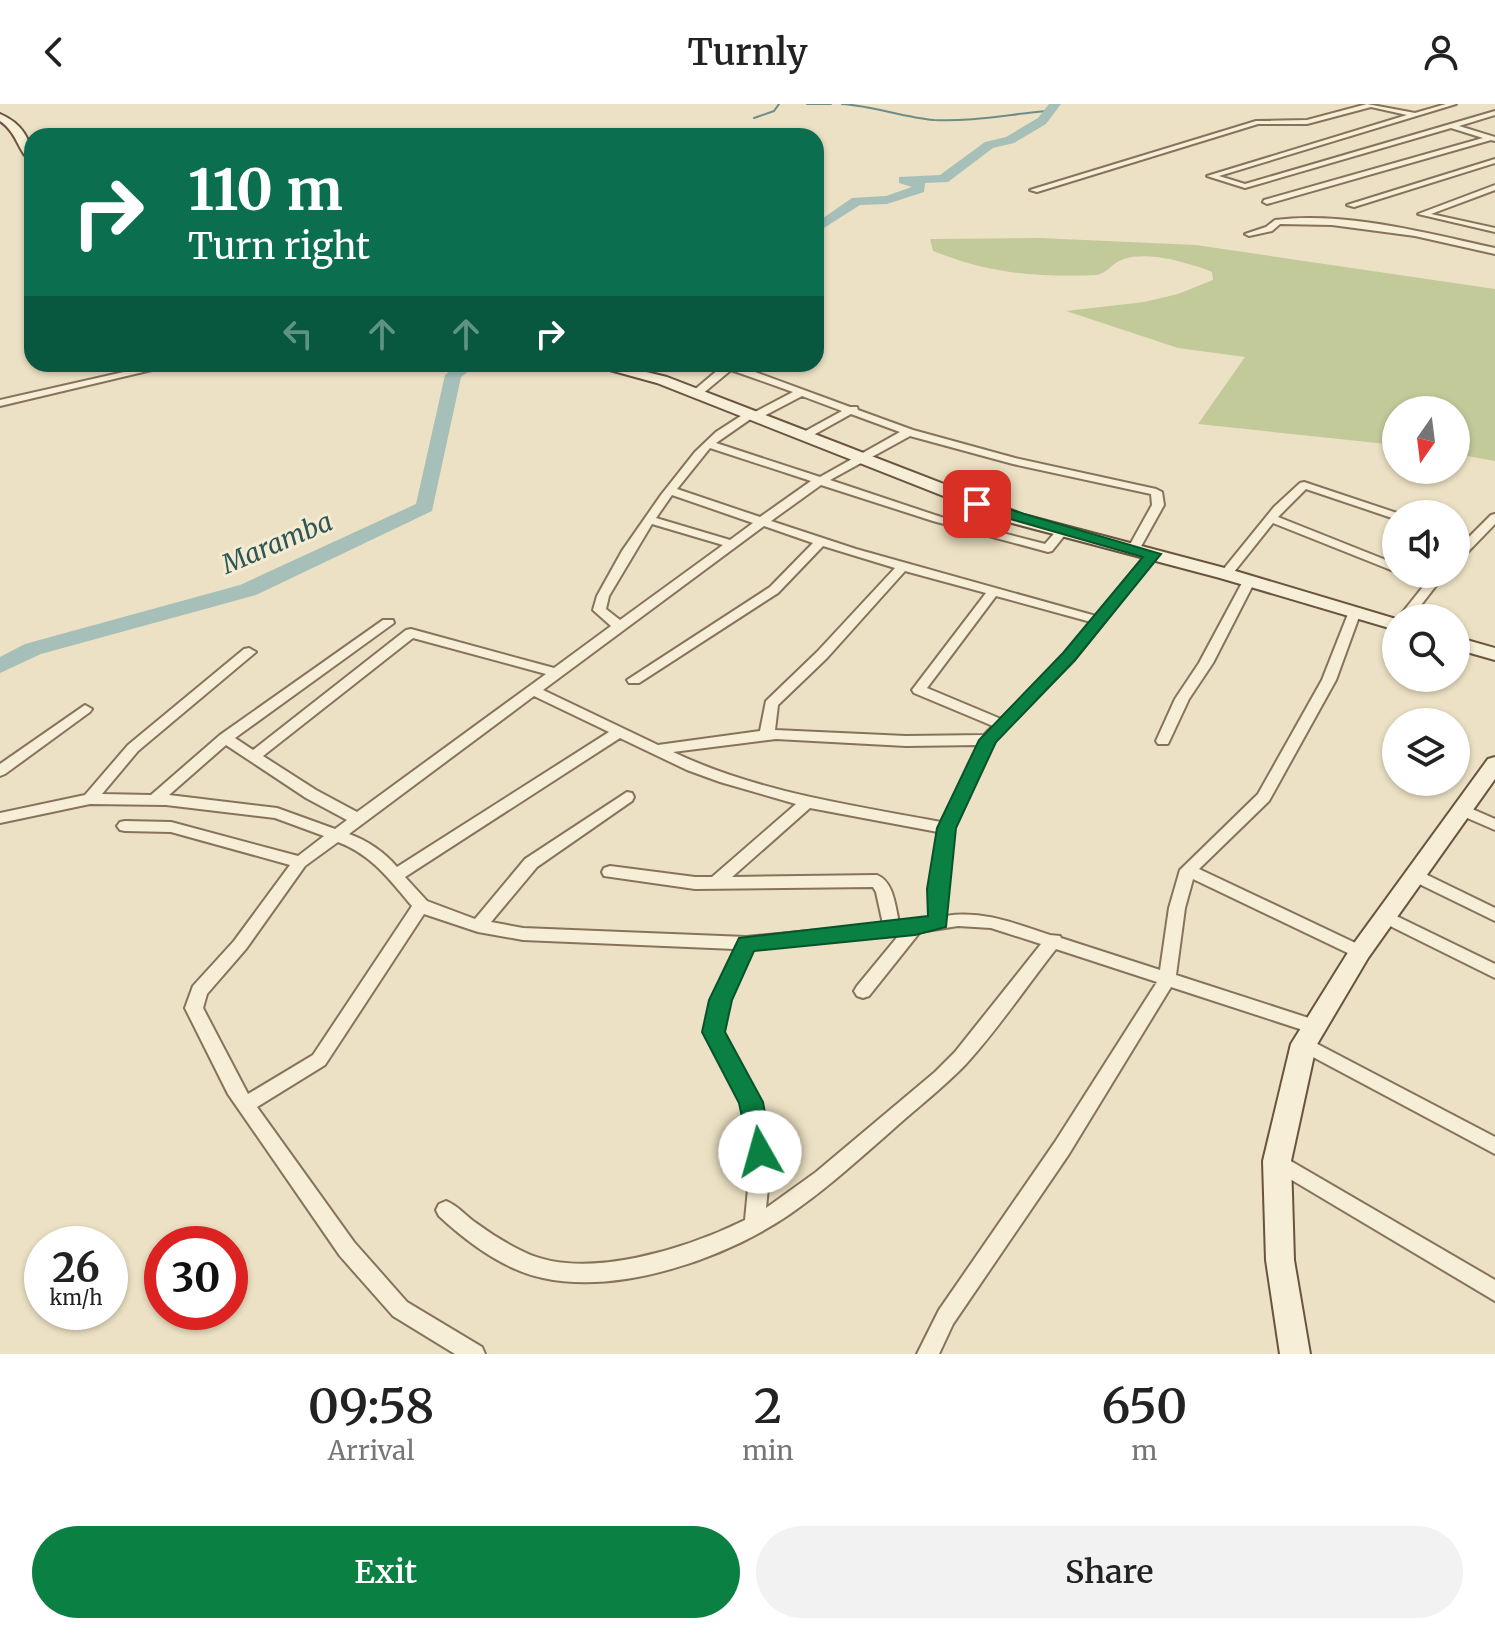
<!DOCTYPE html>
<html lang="en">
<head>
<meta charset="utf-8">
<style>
  :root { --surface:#fff; --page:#f2f2f2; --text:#222; --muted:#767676; --accent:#0b8043 }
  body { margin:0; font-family:Merriweather,serif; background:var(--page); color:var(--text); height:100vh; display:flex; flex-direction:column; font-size:30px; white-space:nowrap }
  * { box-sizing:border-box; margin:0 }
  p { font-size:26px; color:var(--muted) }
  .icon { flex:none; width:44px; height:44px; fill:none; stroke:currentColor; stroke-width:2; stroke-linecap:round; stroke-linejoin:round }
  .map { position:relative; height:1250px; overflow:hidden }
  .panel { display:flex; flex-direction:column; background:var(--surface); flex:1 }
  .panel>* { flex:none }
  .top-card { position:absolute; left:24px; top:24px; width:800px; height:244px; border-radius:24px; box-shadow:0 2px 6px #0004; background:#0b6e4f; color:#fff; overflow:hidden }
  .needle { width:52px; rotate:194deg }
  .buttons { position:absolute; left:1382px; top:292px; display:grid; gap:16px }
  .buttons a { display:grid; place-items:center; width:88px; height:88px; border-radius:50%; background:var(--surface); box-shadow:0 2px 6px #0004; font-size:40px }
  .speed { position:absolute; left:24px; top:1122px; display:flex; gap:16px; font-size:40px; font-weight:700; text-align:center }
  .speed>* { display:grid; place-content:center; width:104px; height:104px; border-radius:50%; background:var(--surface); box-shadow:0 2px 6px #0004; line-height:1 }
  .speed small { font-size:20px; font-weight:400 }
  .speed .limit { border:12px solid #d22; background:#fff; color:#111 }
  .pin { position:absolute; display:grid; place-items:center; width:68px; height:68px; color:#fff; margin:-34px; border-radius:16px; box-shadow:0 4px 12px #0006 }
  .me { position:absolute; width:88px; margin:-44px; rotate:353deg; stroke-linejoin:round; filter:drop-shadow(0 0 6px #0008) }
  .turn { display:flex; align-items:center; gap:28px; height:168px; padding:0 32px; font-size:36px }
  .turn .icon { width:104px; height:104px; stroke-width:2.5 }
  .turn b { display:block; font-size:56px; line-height:68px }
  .lanes { display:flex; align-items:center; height:76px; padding:0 32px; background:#0003; justify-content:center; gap:40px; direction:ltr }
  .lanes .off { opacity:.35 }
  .eta { display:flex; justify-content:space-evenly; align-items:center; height:136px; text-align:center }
  .eta b { font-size:48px; font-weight:600; line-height:56px }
  .primary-button { display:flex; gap:16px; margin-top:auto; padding:16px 32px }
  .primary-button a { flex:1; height:92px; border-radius:48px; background:var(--accent); color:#fff; font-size:32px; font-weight:600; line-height:92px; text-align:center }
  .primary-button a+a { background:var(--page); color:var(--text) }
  header { display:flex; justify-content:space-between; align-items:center; height:104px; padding:0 32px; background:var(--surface); font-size:36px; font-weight:600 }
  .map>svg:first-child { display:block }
  .green { fill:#c3ca99 }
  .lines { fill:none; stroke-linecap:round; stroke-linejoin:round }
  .stream { stroke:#6d8d86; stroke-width:2 }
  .river { fill:#a6bfb8; fill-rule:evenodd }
  .street-casing { stroke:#86735b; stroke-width:4 }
  .secondary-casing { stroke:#68543f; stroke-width:4 }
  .street { fill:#f7eed7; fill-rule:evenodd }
  .secondary { fill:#f7eed7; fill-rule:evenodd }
  .route { fill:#0b8043; stroke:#07532c; stroke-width:2 }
  .labels { text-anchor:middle; stroke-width:6; stroke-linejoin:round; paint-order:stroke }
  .water-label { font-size:26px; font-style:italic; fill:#2f5654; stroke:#f4ebd3 }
</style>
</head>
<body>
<header><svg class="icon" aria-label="back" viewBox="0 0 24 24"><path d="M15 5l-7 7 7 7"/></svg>Turnly<svg class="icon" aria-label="person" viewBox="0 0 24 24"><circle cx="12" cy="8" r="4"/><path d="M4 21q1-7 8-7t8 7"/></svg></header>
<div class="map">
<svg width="1495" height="1250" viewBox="0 0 1495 1250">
  <rect width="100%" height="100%" fill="#ece1c4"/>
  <path class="green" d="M 1040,134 L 1196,141 L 1495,185 L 1495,357 L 1456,350 L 1456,306 L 1396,306 L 1396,341 L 1198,320 L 1245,253 L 1178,244 L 1066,207 L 1144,198 L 1178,190 L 1213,176 L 1212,168 C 1189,159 1149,147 1124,155 C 1113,158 1109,168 1097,171 C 1037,173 990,170 933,147 L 930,135 Z"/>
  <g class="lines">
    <g class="stream">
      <polyline points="807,0 831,0"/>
      <path d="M 842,0 C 874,2 902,13 934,16 C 971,18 1011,10 1047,7"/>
      <polyline points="754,14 774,7 779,0"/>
    </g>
    <g class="river">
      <polygon points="1049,0 1061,0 1046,20 1014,39 993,44 948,78 925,79 924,88 887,100 860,101 816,129 816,119 852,94 886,92 912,83 899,79 899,73 940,71 985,38 1006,33 1038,14"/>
      <polygon points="459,260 478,260 461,273 432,407 256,491 41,550 0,569 0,553 25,540 240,481 416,400 445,271"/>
    </g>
    <g class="street-casing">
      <g id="street">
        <polygon points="1367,0 1415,9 1446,0 1456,0 1219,72 1245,80 1495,7 1495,11 1459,22 1495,33 1495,37 1491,36 1267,100 1263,98 1264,96 1483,34 1451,24 1245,84 1207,72 1407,11 1371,3 1307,20 1258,20 1037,88 1030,86 1256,17 1307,16"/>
        <polygon points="1495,55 1495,59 1354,103 1347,101"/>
        <polygon points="1495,81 1495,86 1431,110 1495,124 1495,128 1418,110"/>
        <path d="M 1275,116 C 1345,107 1427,129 1495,144 L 1495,150 L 1415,132 L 1332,121 L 1280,120 L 1272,127 L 1249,132 L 1245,130 L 1266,123 Z"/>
        <polygon points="159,260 177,260 0,302 0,296"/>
        <path d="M 725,260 L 736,261 L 850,303 L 857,303 L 858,306 L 913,326 L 1015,354 L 1156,385 L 1162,388 L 1164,401 L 1139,446 L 1133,450 L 1127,446 L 1152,401 L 1151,390 L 1013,360 L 910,332 L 830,376 L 941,413 L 1045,440 L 1058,425 L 1066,425 L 1068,427 L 1052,447 L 1048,448 L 933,417 L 821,381 L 771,417 L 856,445 L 1096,512 L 1149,447 L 1157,447 L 1159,450 L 1074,556 L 994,638 L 954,724 L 945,785 L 946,812 C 983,806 1016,820 1050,831 L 1060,832 L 1061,834 L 1160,866 L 1169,804 L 1180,766 L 1258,690 L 1322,576 L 1348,510 L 1354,506 L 1360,510 L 1336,576 L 1269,697 L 1199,765 L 1366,844 L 1368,848 L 1366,852 L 1360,854 L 1354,852 L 1193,775 L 1185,804 L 1176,871 L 1318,917 L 1321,922 L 1318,927 L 1312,929 L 1171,883 L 1069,1050 L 953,1220 L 939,1250 L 917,1250 L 939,1206 L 1055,1038 L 1157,878 L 1056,845 C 1026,883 998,925 966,960 C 942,985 914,1006 889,1029 C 857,1057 825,1086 790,1110 C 726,1154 621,1191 543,1174 C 504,1166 467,1138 439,1112 L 436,1106 L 439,1100 L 446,1097 C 457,1101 466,1112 476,1119 C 491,1130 507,1140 524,1148 C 585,1178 688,1144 745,1116 L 750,1064 L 747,1011 L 705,928 L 711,896 L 735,845 L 523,836 L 478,828 L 424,810 L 325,961 L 257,1003 L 354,1138 L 407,1198 L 482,1243 L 485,1250 L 455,1250 L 393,1212 L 340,1152 L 228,990 L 185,904 L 193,882 L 234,837 L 290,761 L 171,728 L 125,727 L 120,726 L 117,722 L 120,718 L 125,717 L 171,718 L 298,752 L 324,732 L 275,714 L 166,701 L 90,700 L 0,719 L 0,709 L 85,691 L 128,641 L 244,545 L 249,544 L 256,548 L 138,647 L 102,690 L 151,691 L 220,631 L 383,516 L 393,516 L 394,519 L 235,634 L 253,646 L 406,526 L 411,525 L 554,564 L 611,522 L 593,506 L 597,492 L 622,447 L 661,391 L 695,348 L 716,328 L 747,308 L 755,308 L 793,288 L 731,266 L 701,291 L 693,291 L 693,287 ZM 802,292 L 842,307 L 800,330 L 800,334 L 808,334 L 851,310 L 900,328 L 820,373 L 716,339 L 752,314 L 760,314 ZM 710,344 L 811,377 L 760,413 L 677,385 ZM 672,391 L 753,419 L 730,436 L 656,414 ZM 652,420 L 723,441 L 620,516 L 606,505 L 609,492 ZM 764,422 L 813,439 L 770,483 L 627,576 L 629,579 L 639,579 L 778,489 L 823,442 L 895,464 L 817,548 L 766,597 L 760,627 L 658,641 L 543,586 ZM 905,467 L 986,489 L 912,586 L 914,589 L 993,622 L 984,631 L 906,632 L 775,626 L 778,601 L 827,554 ZM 996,492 L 1091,518 L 1064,550 L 1001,615 L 927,584 ZM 413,534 L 546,570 L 357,708 L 316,686 L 263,652 ZM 534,592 L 609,628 L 397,763 C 383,747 368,737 349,730 ZM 620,634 L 687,666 L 720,678 L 796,700 L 712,773 L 695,773 L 610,762 L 604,764 L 602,768 L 604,772 L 695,785 L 873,783 L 876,788 L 883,820 L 746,833 L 523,824 L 491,818 L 537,763 L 632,697 L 634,693 L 632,689 L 627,688 L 525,755 L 475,815 L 427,797 L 405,773 ZM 776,635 L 906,642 L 979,641 L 941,718 C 850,701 757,688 673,648 ZM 226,641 L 306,694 L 347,716 L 335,725 L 277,704 L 169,691 ZM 810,704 L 938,728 L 929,785 L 930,815 L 899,818 C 895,802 894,778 877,771 L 732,773 ZM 338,738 C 371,750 390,776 412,802 L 313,951 L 248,990 L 203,904 L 207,890 L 246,845 L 305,762 ZM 958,822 L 991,824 L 1041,840 L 955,948 L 935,968 L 816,1068 L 766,1104 L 770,1064 L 765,1011 L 723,928 L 729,896 L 752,845 L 899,831 L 857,882 L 854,887 L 857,892 L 863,894 L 869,892 L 920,828 Z"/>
        <polygon points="1304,378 1400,410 1396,410 1396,415 1392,414 1306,385 1278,413 1396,460 1396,468 1273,419 1230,473 1222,473 1220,470 1222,467 1274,403 1300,379"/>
        <polygon points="1495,410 1495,420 1460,456 1456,457 1456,446 1491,411"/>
        <polygon points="1406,470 1431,472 1433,470 1445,470 1411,514 1398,514 1426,479"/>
        <polygon points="1249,473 1255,477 1213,559 1189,595 1168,640 1158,640 1156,637 1175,595 1199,559 1243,477"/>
        <polygon points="85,601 92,605 90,608 5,670 0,672 0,660"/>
        <polygon points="1463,701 1495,715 1495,726 1458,710 1456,706 1458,702"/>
        <polygon points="1417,766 1495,804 1495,817 1411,776 1409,772 1411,768"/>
        <polygon points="1386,807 1495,860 1495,874 1380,817 1378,813 1380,809"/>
        <polygon points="1304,933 1495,1033 1495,1050 1298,945 1295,940 1298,935"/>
        <polygon points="1277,1049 1495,1176 1495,1197 1270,1063 1267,1057 1270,1051"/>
      </g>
    </g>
    <g class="secondary-casing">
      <g id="secondary">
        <path d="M 0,10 C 21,19 32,35 32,58 C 18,49 18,29 0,17 Z"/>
        <polygon points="588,260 613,260 667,273 1024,411 1232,466 1396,515 1396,526 1220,474 1012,419 657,279"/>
        <polygon points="1456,533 1495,544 1495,556 1456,545"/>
        <polygon points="1495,653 1495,675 1368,854 1316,942 1291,1057 1294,1156 1310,1250 1280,1250 1266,1156 1263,1057 1291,940 1352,842 1488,655"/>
      </g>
    </g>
    <use href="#street" class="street"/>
    <use href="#secondary" class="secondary"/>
  </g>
  <polygon class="route" points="977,396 1161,450 1075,556 996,638 956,724 946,823 915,831 754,847 732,896 725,928 763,998 772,1048 768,1055 760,1058 751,1055 739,999 702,928 709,896 739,834 928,812 927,785 937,724 979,636 1063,549 1143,453 972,404 972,397"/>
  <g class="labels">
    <g class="water-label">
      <text transform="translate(277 439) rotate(-23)" y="9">Maramba</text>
    </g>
  </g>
</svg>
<div class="buttons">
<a><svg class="needle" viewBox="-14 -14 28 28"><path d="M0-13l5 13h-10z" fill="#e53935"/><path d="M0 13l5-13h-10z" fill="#767676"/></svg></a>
<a><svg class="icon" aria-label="sound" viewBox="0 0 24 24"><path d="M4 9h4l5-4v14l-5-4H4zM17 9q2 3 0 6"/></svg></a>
<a><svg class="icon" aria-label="search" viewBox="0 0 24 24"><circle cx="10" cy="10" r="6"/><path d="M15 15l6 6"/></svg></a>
<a><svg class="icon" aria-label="layers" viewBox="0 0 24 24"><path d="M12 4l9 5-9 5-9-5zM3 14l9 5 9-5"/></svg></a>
</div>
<div class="speed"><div>26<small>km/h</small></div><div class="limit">30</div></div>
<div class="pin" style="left:977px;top:400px;background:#d93025"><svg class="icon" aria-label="arrive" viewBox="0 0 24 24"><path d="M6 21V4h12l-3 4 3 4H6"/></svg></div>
<svg class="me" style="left:760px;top:1048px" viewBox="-20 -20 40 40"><circle r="19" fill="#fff"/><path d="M0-13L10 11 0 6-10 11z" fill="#0b8043"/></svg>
<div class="top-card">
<div class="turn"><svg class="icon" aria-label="right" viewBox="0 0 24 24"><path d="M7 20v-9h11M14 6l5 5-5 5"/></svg><div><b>110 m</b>Turn right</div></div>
<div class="lanes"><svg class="icon off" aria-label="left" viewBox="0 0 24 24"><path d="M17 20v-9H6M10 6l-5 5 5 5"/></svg><svg class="icon off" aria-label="ahead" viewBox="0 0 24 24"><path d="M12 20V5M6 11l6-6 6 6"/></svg><svg class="icon off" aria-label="ahead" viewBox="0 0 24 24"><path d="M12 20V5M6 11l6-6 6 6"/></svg><svg class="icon" aria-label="right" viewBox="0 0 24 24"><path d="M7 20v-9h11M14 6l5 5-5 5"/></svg></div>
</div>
</div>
<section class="panel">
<div class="eta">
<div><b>09:58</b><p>Arrival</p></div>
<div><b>2</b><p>min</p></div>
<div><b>650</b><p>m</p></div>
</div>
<div class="primary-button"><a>Exit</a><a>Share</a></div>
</section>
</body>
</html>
